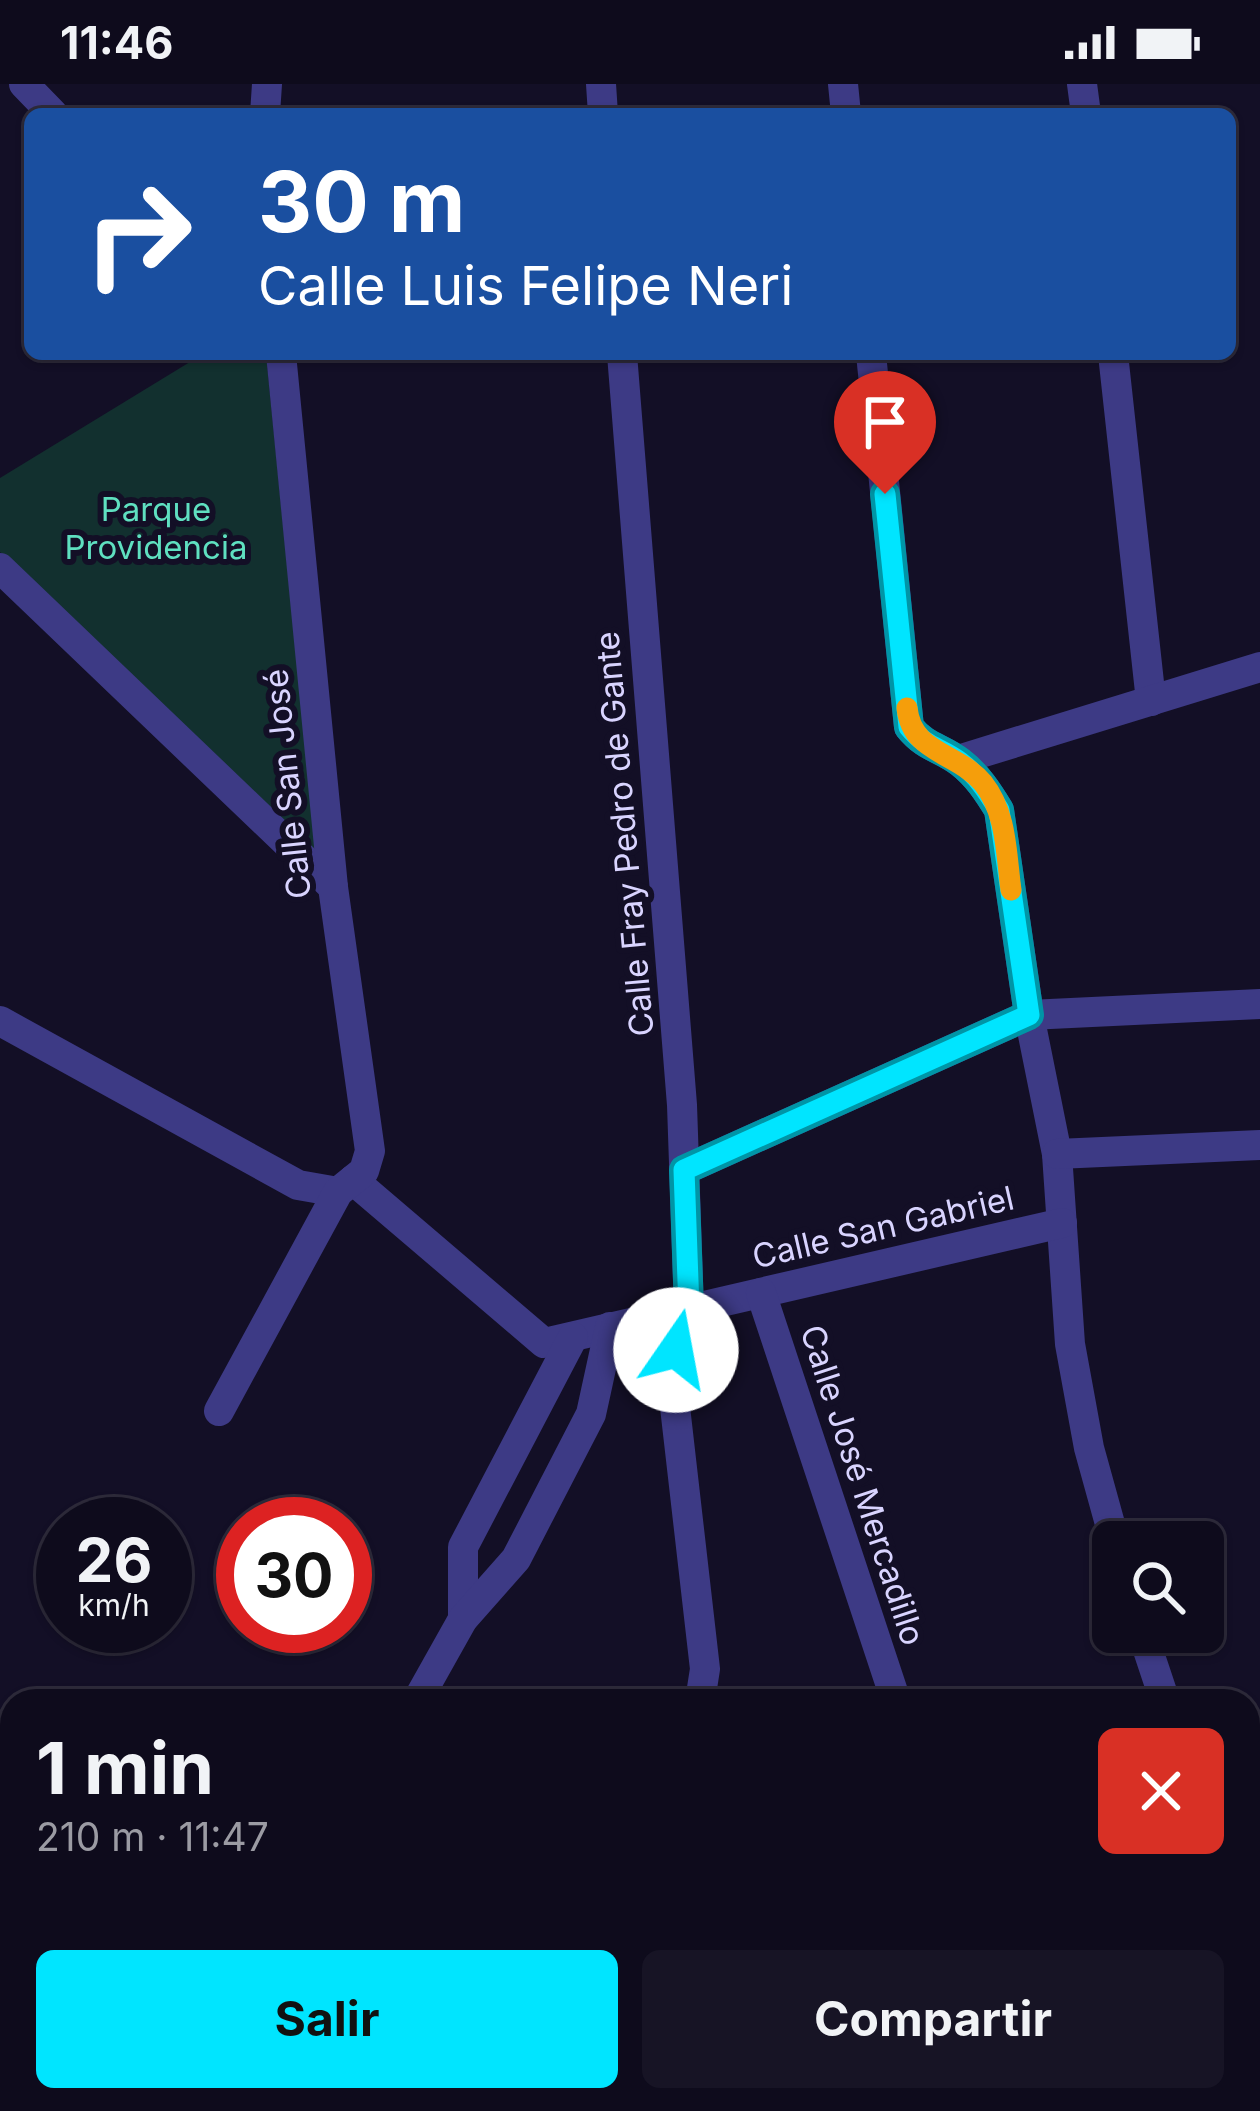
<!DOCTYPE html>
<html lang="es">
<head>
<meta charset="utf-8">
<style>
  :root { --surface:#0e0b1c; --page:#171425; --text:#f1f3f6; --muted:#9b9ba3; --line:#2e2b3b; --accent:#00e5ff }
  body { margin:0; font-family:Inter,sans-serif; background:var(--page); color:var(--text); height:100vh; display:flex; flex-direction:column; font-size:45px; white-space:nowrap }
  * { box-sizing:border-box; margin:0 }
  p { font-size:39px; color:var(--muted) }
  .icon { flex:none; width:66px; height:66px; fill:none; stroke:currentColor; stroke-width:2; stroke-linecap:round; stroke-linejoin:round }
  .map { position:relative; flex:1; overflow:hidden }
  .details { position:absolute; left:0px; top:1605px; width:1260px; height:423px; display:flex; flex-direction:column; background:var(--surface); border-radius:36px 36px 0 0; box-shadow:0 3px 9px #0004,0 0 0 3px var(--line) }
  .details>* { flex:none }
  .guide { position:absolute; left:24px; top:24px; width:1212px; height:252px; border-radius:18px; box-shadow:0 3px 9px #0004,0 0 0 3px var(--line); background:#1a4fa0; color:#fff; overflow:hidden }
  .controls { position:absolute; left:1092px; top:1437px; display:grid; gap:24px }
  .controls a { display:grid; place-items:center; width:132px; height:132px; border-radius:18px; background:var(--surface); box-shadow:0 3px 9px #0004,0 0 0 3px var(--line); font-size:60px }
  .speed { position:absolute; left:36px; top:1413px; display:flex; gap:24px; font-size:60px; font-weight:700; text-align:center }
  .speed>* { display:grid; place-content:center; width:156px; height:156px; border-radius:50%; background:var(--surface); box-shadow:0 3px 9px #0004,0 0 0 3px var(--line); line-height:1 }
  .speed small { font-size:30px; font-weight:400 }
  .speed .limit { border:18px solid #d22; background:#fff; color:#111 }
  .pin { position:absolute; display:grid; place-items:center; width:102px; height:102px; color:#fff; margin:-123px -51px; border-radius:50% 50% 50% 0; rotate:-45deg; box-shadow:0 0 12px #0007 }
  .pin .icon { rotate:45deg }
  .me { position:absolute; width:132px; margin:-66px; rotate:12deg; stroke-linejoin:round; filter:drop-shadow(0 0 9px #0008) }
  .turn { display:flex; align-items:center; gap:42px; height:252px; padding:0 36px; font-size:54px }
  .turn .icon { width:156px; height:156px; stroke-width:2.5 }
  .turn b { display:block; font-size:84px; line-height:102px }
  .round { display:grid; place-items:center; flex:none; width:126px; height:126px; border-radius:18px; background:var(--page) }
  .headline { display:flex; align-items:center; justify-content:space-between; height:204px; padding:0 36px }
  h1 { font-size:72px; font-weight:700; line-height:90px }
  .button { display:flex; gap:24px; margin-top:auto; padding:24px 36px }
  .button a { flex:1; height:138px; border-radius:18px; background:var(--accent); color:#111; font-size:48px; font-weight:700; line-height:138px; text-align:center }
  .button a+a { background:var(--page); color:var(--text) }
  .status { display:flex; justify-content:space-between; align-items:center; height:84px; padding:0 60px; background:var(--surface); direction:ltr }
  .status svg { height:33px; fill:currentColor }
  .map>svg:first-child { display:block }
  .green { fill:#12302f }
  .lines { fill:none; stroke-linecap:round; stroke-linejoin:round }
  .minor { stroke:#3d3a85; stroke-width:30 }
  .route-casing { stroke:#0095a6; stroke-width:30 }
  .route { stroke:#00e5ff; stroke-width:21 }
  .slow { stroke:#f59e0b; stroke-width:21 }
  .labels { text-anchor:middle; stroke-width:12; stroke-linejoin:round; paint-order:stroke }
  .park-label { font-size:33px; fill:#5fe0c0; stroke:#130f26 }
  .street-label { font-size:33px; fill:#d9d4ff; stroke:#130f26 }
</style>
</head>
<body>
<div class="status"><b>11:46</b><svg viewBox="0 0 49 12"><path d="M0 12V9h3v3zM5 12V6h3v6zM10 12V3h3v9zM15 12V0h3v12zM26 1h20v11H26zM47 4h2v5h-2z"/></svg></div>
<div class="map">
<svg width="1260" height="2027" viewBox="0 0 1260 2027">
  <rect width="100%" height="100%" fill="#130f26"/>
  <polygon class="green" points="203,270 266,270 316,770 0,468 0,394"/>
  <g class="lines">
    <g class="minor">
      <polyline points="24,0 53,30"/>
      <polyline points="601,0 603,30"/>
      <polyline points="843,0 846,30"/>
      <polyline points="1082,0 1086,30"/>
      <polyline points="265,30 267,0"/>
      <polyline points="622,270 682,1021 689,1225 676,1266 675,1323 705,1585 700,1617"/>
      <path d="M 871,270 L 909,643 C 926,664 940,663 960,678 C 977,691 988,708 999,726 L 1029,931 L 1057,1070 L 1070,1260 L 1089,1364 L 1115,1458"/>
      <polyline points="1113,270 1151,617"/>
      <polyline points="0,484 333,803"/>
      <polyline points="958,676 1260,583"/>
      <polyline points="0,937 298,1101 338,1108"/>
      <polyline points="1057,1070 1260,1061"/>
      <polyline points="684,1086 1029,931 1260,920"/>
      <polyline points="353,1096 544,1259 1062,1139"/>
      <polyline points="761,1209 896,1617"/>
      <polyline points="219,1327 338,1108 364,1087 370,1067 333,803 281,270"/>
      <polyline points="463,1535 463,1463 573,1253"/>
      <polyline points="1142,1548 1165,1617"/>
      <polyline points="417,1617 463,1535 516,1475 591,1330 610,1243"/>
      <polyline points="0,1912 12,1923"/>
      <polyline points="1248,1971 1260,1993"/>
      <polyline points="119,2016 132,2027"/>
      <polyline points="939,2016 945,2027"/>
      <polyline points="1055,2016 1061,2027"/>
      <polyline points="186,2027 192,2016"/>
      <polyline points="451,2027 458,2016"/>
      <polyline points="777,2027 790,2016"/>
    </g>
  </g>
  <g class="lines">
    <g class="route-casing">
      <path id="route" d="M 676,1266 L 689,1225 L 684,1086 L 1029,931 L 999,726 C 988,708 977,691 960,678 C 940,663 926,664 909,643 L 885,410"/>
    </g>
    <use href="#route" class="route"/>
    <path class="slow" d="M 907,624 C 912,670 956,667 983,699 C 1007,729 1006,770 1011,806"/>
  </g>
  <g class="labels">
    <g class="park-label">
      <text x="156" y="437">Parque<tspan x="156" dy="38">Providencia</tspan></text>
    </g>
    <g class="street-label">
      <text transform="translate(287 700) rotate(-96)" y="12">Calle San José</text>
      <text transform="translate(624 750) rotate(-95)" y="12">Calle Fray Pedro de Gante</text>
      <text transform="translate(883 1143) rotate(-13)" y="12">Calle San Gabriel</text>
      <text transform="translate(863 1401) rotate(72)" y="12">Calle José Mercadillo</text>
    </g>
  </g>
</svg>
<div class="controls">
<a><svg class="icon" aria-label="search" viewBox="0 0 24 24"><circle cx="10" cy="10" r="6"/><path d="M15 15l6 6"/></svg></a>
</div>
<div class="speed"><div>26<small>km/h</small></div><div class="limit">30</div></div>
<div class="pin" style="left:885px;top:410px;background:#d93025"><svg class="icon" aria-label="arrive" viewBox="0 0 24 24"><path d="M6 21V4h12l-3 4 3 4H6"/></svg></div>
<svg class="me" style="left:676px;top:1266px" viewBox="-20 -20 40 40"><circle r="19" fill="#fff"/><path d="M0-13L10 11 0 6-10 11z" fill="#00e5ff"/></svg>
<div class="guide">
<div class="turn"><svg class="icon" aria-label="right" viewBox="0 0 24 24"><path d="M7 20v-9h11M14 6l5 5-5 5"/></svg><div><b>30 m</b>Calle Luis Felipe Neri</div></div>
</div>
<section class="details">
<div class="headline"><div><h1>1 min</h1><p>210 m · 11:47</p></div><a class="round" style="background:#d93025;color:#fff"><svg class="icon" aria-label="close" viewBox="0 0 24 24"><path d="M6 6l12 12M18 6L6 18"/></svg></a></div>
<div class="button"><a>Salir</a><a>Compartir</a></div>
</section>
</div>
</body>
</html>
